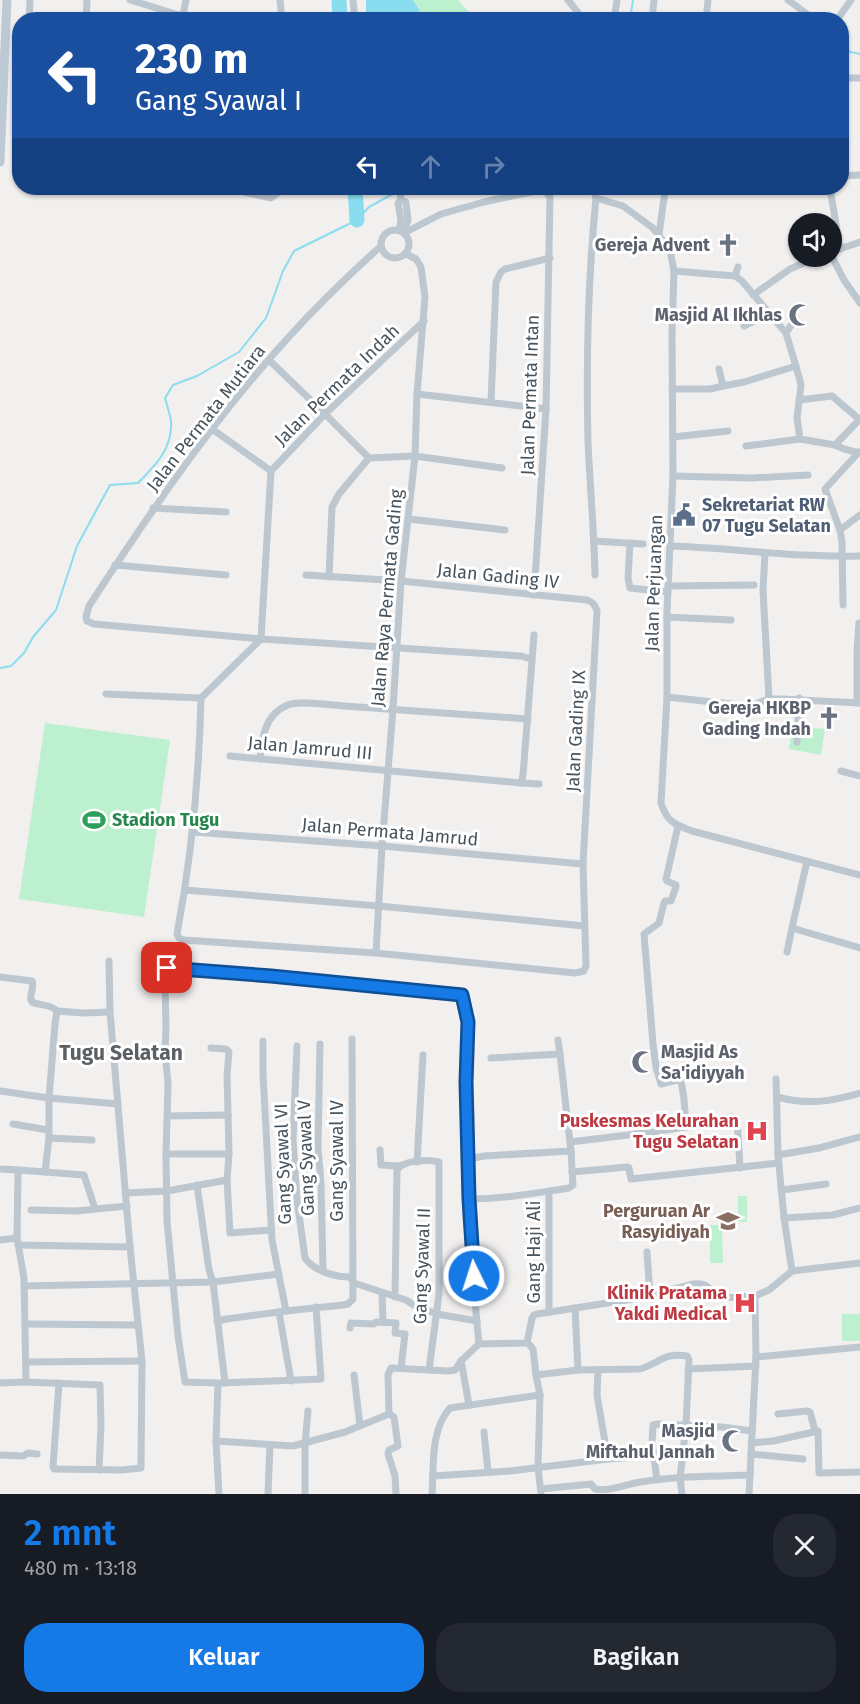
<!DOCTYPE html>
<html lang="id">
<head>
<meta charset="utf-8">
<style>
  :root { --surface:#171b24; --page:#242831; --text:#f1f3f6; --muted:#9ea1a6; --accent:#1579e6 }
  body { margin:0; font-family:"Fira Sans",sans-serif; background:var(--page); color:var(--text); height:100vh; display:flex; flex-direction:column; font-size:22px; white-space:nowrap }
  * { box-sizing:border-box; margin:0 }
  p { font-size:20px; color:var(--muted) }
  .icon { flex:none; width:33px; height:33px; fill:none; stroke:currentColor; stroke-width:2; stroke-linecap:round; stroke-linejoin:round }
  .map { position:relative; height:1494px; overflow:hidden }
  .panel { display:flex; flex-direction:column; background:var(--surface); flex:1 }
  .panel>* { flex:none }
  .top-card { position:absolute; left:12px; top:12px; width:837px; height:183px; border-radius:24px; box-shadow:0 2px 4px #0004; background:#1a4fa0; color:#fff; overflow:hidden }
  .tools { position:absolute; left:788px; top:213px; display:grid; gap:12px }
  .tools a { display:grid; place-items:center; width:54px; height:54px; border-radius:50%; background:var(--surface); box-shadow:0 2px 4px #0004; font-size:30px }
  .pin { position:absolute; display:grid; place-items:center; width:51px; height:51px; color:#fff; margin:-26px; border-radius:12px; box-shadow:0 3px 9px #0006 }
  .me { position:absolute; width:66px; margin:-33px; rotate:356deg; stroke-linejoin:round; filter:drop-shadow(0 0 4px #0008) }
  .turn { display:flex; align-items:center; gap:21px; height:126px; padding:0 24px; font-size:27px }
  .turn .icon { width:78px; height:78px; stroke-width:2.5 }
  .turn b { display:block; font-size:42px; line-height:51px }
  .lanes { display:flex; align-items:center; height:57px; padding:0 24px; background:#0003; justify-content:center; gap:30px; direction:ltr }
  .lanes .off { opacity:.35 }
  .round { display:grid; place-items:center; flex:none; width:63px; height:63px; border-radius:24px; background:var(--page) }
  .head { display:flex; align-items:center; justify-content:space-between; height:102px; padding:0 24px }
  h1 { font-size:36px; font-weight:600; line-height:45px; color:var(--accent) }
  .primary-button { display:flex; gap:12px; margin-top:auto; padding:12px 24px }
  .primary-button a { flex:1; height:69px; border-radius:24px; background:var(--accent); color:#fff; font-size:24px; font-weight:600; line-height:69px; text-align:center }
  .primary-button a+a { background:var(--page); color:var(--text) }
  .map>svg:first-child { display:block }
  .green { fill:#bdf0cf }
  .water { fill:#89ddee }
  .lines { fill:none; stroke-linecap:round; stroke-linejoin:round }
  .stream { stroke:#89ddee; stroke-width:2 }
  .river { stroke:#89ddee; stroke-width:15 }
  .minor { stroke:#bdc7cf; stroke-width:7 }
  .secondary { stroke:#bdc9d4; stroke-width:9 }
  .route-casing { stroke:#0e4f96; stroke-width:15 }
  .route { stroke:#1579e6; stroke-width:10 }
  .labels { text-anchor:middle; stroke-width:6; stroke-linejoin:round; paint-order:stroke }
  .worship-label { font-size:18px; font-weight:bold; fill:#5b616d; stroke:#fff; text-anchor:end }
  .street-label { font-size:18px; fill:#47545d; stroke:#fff }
  .service-label { font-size:18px; font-weight:bold; fill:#4e5e75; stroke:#fff; text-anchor:start }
  .leisure-label { font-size:18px; font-weight:bold; fill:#27864d; stroke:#fff; text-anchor:start }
  .health-label { font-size:18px; font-weight:bold; fill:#be3a42; stroke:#fff; text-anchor:end }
  .education-label { font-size:18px; font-weight:bold; fill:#785e54; stroke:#fff; text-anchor:end }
  .quarter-label { font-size:21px; font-weight:bold; fill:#5c6064; stroke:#fff }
</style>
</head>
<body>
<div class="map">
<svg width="860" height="1494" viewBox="0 0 860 1494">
  <rect width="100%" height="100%" fill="#f2efef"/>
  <g class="green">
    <polygon points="413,0 458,0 475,19 426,19"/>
    <polygon points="45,723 170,740 144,917 19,899"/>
    <polygon points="792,726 825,729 821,755 789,749"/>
    <rect x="738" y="1196" width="9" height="26"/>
    <polygon points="710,1225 722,1225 723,1263 710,1263"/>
    <rect x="842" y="1314" width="18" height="27"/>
  </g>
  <polygon class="water" points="366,0 413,0 425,19 366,19"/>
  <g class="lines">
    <g class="stream">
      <polyline points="630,20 633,0"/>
      <polyline points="842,50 860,54"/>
      <path d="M 0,668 L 11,666 L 24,653 L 33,637 L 56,610 L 77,546 L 110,485 L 138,483 C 155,466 173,448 171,421 C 170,414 167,405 165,398 L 173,385 L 197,376 L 239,352 L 266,318 L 283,271 L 294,251 L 357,220 L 369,207 L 398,191"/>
    </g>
    <g class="river">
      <polyline points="339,0 340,20"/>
      <polyline points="355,188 357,220"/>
    </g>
    <g class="minor">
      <polyline points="130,0 195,20"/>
      <polyline points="280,0 282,20"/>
      <polyline points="353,0 355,20"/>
      <polyline points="568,0 584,20"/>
      <polyline points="788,0 815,20"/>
      <polyline points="29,20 30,0"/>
      <polyline points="86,20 87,0"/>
      <polyline points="182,20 186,0"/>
      <polyline points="614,20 617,0"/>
      <polyline points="652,20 654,0"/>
      <polyline points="706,20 708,0"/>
      <polyline points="837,20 851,0"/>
      <polyline points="842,78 860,78"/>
      <polyline points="842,176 860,175"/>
      <polyline points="227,188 271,198 278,193 279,188"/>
      <polyline points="400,188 401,200 406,202 408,221 403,231"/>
      <path d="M 593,188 L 596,198 L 623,206 L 653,228 L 670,250 L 674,271 L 672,334 L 673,476 L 667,612 L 667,697 L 661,803 C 667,822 674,824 692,831 L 860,875"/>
      <polyline points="830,188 840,249"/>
      <circle cx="395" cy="244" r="14"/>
      <polyline points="399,230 401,221 398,203 401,200"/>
      <polyline points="404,233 441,214 484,202 540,190 546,192 550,197 546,409 534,595"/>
      <polyline points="659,234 665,191 663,188"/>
      <path d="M 381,246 C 362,263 343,281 325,299 C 233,391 159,498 89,606 L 86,617 L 87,621 L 94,624 L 261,639 L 521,656 L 531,659"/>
      <polyline points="831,252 860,242"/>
      <polyline points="831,255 844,280 860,303"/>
      <polyline points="674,271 735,276 742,281 786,333 800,380 801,386 797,418 800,439 835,445 844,449 860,453"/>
      <polyline points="735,276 738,267"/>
      <polyline points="753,295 790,269 820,256"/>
      <polyline points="744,326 770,313"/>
      <polyline points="786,333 792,324"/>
      <polyline points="269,360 325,414 369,458"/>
      <polyline points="719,369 723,386 744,382 796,366"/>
      <polyline points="672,389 710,389 723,386"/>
      <polyline points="417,394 546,409"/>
      <polyline points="799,400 832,396 859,419"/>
      <polyline points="491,402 496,282 501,272 505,269 550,258"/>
      <polyline points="212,429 271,471"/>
      <polyline points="673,437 728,431"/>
      <polyline points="835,445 860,419"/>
      <polyline points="746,446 800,439"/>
      <polyline points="673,476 752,478 808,475"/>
      <polyline points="153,508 226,512"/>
      <polyline points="409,519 505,530"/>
      <polyline points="840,530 860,515"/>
      <polyline points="594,541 643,544"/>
      <polyline points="630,543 628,578 630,588 668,592"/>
      <path d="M 670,546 C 734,548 797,558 860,556"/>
      <polyline points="765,553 763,590 769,699"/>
      <polyline points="115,565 226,575"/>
      <path d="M 306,575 L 401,581 L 587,600 C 593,602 595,605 597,611 L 583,864 L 586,966 L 584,971 L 575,973 L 376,953 L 184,940 L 179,938 L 177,934 C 192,855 199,778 201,698 L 261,639 L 271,471 L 325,414 L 424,321"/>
      <path d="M 595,575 C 594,530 590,486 588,442 C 586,360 588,279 596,198"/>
      <polyline points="329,577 332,507 339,494 369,458 415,456 502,468"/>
      <polyline points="668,586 754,585"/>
      <polyline points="843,605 842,542 840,530 825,489 859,452"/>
      <polyline points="667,617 731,620"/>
      <polyline points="106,694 201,698"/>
      <polyline points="667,697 750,706 769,699 782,699 860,703"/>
      <polyline points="857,703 857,651 859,623"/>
      <polyline points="797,742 799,698"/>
      <polyline points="230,756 521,783 523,775 534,635"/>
      <path d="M 260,759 C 262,737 265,714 288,705 C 299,700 331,705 344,706 C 405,710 466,715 528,719"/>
      <polyline points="841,771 860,776"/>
      <polyline points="521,783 539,784"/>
      <polyline points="678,826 666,879 667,881 676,885 676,887 671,901 665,901 664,903 659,923 644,934 653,1044 656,1067 661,1084 677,1080 681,1081 684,1099 686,1127"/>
      <polyline points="193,832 382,846 583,864"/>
      <polyline points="807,861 792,928 860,948"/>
      <polyline points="185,890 379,906 584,926"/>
      <polyline points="787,952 792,928"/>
      <polyline points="376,953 382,846 393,709 401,581 415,456 417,394 425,297 421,267 416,259 406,254"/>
      <path d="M 0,977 L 32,981 C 35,988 29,994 31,1000 C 34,1007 49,1002 57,1011"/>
      <polyline points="558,1040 560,1054"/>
      <polyline points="263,1041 263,1074 272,1240 286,1311"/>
      <polyline points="320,1044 318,1148 321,1183 323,1271"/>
      <path d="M 297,1046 L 293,1140 L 297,1200 L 305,1258 C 314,1271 335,1277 350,1277 L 354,1283 L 406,1300 L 415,1306 L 437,1314 L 477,1321"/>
      <polyline points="211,1048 226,1049 229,1052 227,1075 229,1154 227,1180 230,1233 271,1230"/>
      <polyline points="776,1079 778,1155 784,1218 792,1271"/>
      <polyline points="0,1091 49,1098"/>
      <path d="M 777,1097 C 808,1105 829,1102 860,1093"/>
      <polyline points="49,1098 55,1024 57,1011 83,1013 110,1012"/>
      <polyline points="168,1116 228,1115"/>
      <polyline points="13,1124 48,1130"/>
      <polyline points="49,1138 92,1140"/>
      <polyline points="570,1142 653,1132 691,1126 731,1117 737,1118 740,1168"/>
      <polyline points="380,1150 381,1165 399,1166"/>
      <polyline points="166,1154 229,1154"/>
      <polyline points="778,1155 819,1148 860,1137"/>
      <polyline points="469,1159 484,1156 571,1151"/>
      <polyline points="417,1162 423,1055"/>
      <polyline points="0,1169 18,1170"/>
      <polyline points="45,1172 84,1175 95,1209"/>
      <polyline points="572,1172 627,1167 629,1168 631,1179 779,1163"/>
      <polyline points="197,1185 209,1270 213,1282 225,1383"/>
      <polyline points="782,1190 826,1184"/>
      <polyline points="126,1193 167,1191 227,1180"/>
      <path d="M 469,1199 C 503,1199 536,1193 569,1188 L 573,1185 L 571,1151 L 560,1054 L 491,1058"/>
      <polyline points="31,1210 76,1211 127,1206"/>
      <polyline points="784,1218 833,1215 860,1208"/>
      <polyline points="17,1238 18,1170 45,1172 49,1138 49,1098 118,1104"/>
      <polyline points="0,1240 17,1238 24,1278 26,1382 0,1383"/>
      <polyline points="18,1245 130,1247"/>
      <polyline points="647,1252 650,1295"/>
      <polyline points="24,1286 213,1282 279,1274"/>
      <polyline points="382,1293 383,1322"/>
      <path d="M 395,1297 L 397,1170 C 403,1160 428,1159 439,1162 L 439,1294 L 429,1370"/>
      <polyline points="575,1308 578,1370"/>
      <polyline points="279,1312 291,1381"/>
      <polyline points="549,1312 549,1191"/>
      <polyline points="217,1321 227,1319 286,1311 343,1305 348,1304 353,1299 352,1039"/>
      <polyline points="25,1324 138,1325"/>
      <polyline points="350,1328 351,1323 374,1324 376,1322 396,1323 395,1333 405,1334 401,1368"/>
      <polyline points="527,1342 533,1349 536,1375"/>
      <polyline points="756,1357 860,1347"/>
      <polyline points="461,1361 469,1405"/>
      <polyline points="26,1362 142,1361"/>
      <polyline points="688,1369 756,1366"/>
      <polyline points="354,1375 360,1426"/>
      <polyline points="26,1382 100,1385 101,1425 99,1470"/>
      <polyline points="59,1383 53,1467 54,1469 122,1470 141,1468 142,1361 130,1247 110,1012 109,961"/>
      <polyline points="221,1383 321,1379 316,1307"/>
      <polyline points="389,1414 394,1417 398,1446 389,1450 388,1454 395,1476 396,1494"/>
      <polyline points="778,1414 807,1411 810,1412 815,1431"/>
      <polyline points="484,1432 488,1472"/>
      <path d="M 216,1441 L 293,1446 L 345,1432 L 389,1414 L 388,1375 L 391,1368 L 449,1371 L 455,1370 L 461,1361 L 479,1344 L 527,1343 L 532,1318 L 534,1315 L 537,1314 L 633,1299 L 694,1284 C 704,1283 708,1285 713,1294 L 722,1298 L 755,1296 L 769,1290 L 792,1271 L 860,1263"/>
      <polyline points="751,1443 773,1441 818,1431 819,1473 860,1472"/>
      <polyline points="751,1454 803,1459"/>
      <polyline points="0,1455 23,1456 28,1453 37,1454"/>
      <polyline points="608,1459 636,1457"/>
      <polyline points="433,1476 510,1471 608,1459 597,1395 598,1370"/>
      <polyline points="657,1480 652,1443 653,1425 658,1424 722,1427 752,1431"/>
      <path d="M 541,1489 L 591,1484 L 595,1489 C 611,1492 625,1484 641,1482 C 677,1476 714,1476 750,1475"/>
      <polyline points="305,1492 305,1444 308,1411"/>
      <path d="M 219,1494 L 216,1441 L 218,1383 L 185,1382 L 178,1336 L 167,1221 L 166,1154 L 168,1084 L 165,1051 L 166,1029 L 165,979 L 168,968 L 271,976 L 462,995 C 473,1020 466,1059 467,1086 C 469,1172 470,1259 479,1344"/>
      <polyline points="268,1494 270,1445"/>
      <path d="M 432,1494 C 434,1466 430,1430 450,1408 L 540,1395"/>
      <path d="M 541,1494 L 538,1467 L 540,1395 L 536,1375 L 578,1370 L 640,1369 C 660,1363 664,1352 687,1356 L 689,1360 L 686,1425 L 680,1478 L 682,1494"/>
      <polyline points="749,1494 756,1357 755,1296"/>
    </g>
    <polyline class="secondary" points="0,162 7,0"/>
  </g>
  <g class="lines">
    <g class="route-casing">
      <polyline id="route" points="167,968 271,976 462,995 468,1022 466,1082 469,1199 474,1276"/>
    </g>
    <use href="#route" class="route"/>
  </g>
  <defs>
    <g id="church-bare" transform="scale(1.8)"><path d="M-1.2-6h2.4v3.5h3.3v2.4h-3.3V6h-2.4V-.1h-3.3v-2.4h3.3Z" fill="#6b7280" stroke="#fff" stroke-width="2.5" paint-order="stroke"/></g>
    <g id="mosque-bare" transform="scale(1.8)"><path d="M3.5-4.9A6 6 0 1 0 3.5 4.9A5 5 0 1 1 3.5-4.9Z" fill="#6b7280" stroke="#fff" stroke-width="2.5" paint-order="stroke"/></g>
    <g id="civic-bare" transform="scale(1.8)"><path d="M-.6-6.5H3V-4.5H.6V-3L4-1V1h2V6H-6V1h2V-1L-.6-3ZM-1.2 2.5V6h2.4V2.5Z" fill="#5c6f8a" stroke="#fff" stroke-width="2.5" paint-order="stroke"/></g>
    <g id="stadium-bare" transform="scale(1.8)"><path d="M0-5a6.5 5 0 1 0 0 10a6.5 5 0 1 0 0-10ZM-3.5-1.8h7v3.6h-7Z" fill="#2e9e5b" stroke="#fff" stroke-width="2.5" paint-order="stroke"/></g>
    <g id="hospital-bare" transform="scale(1.8)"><path d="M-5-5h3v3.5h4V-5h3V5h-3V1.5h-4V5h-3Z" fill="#e0444e" stroke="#fff" stroke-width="2.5" paint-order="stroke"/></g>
    <g id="school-bare" transform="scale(1.8)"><path d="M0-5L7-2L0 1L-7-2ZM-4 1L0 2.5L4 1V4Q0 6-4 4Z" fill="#8d6e63" stroke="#fff" stroke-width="2.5" paint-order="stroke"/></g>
  </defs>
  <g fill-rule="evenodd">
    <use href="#church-bare" x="728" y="245"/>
    <use href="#mosque-bare" x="800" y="315"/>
    <use href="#civic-bare" x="684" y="515"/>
    <use href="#church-bare" x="829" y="718"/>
    <use href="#stadium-bare" x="94" y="820"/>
    <use href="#mosque-bare" x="643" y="1062"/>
    <use href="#hospital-bare" x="757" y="1131"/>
    <use href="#school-bare" x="728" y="1221"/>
    <use href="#hospital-bare" x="745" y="1303"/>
    <use href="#mosque-bare" x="733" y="1441"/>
  </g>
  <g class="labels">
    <g class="worship-label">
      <text x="710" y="251">Gereja Advent</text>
      <text x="782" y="321">Masjid Al Ikhlas</text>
      <text x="811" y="714">Gereja HKBP<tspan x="811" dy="21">Gading Indah</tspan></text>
      <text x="661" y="1058" text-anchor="start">Masjid As<tspan x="661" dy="21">Sa'idiyyah</tspan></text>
      <text x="715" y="1437">Masjid<tspan x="715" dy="21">Miftahul Jannah</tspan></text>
    </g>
    <g class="street-label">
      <text transform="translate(337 385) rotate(-44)" y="6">Jalan Permata Indah</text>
      <text transform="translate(530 395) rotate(-88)" y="6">Jalan Permata Intan</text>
      <text transform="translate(206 418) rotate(-52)" y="6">Jalan Permata Mutiara</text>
      <text transform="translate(498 576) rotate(6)" y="6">Jalan Gading IV</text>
      <text transform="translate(654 583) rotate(-88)" y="6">Jalan Perjuangan</text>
      <text transform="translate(387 598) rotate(-85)" y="6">Jalan Raya Permata Gading</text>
      <text transform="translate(576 731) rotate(-87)" y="6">Jalan Gading IX</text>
      <text transform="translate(310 748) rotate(5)" y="6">Jalan Jamrud III</text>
      <text transform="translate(390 832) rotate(5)" y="6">Jalan Permata Jamrud</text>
      <text transform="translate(306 1158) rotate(-92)" y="6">Gang Syawal V</text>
      <text transform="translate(337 1161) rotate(-90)" y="6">Gang Syawal IV</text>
      <text transform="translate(283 1164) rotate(-92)" y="6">Gang Syawal VI</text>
      <text transform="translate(534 1252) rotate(-90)" y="6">Gang Haji Ali</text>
      <text transform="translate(422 1266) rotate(-88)" y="6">Gang Syawal II</text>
    </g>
    <g class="service-label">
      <text x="702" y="511">Sekretariat RW<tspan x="702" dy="21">07 Tugu Selatan</tspan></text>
    </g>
    <g class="leisure-label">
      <text x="112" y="826">Stadion Tugu</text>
    </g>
    <g class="health-label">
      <text x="739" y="1127">Puskesmas Kelurahan<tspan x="739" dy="21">Tugu Selatan</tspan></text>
      <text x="727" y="1299">Klinik Pratama<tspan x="727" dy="21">Yakdi Medical</tspan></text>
    </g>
    <g class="education-label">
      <text x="710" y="1217">Perguruan Ar<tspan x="710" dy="21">Rasyidiyah</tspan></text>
    </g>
    <g class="quarter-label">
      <text x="121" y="1060">Tugu Selatan</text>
    </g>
  </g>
</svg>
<div class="tools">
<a><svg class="icon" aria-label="sound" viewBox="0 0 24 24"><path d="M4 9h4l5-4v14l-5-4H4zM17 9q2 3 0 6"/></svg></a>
</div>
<div class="pin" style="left:167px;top:968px;background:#d93025"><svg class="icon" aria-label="arrive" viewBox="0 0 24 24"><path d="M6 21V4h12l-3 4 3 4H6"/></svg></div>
<svg class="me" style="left:474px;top:1276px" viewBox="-20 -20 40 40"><circle r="17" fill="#1579e6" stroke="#fff" stroke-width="3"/><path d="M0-11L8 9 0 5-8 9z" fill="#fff"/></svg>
<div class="top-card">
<div class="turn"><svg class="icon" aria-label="left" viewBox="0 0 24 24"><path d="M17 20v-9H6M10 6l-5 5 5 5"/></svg><div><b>230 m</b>Gang Syawal I</div></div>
<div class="lanes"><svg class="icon" aria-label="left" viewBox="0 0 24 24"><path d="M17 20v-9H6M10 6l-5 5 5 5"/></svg><svg class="icon off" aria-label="ahead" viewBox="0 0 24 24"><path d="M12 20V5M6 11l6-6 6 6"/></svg><svg class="icon off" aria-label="right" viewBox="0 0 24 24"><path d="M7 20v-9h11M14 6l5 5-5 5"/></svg></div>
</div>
</div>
<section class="panel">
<div class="head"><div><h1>2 mnt</h1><p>480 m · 13:18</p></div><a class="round"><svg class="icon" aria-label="close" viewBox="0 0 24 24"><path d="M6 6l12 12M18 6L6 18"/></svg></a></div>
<div class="primary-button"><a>Keluar</a><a>Bagikan</a></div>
</section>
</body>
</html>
